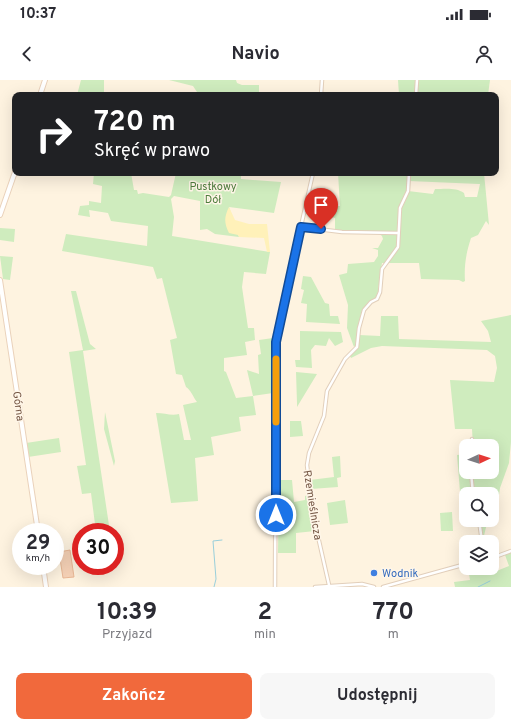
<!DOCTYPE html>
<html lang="pl">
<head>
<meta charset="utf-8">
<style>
  :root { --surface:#fff; --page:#f7f7f7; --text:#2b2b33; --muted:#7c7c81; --accent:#f1693c }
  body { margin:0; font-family:Overpass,sans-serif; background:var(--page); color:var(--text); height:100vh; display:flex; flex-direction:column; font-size:15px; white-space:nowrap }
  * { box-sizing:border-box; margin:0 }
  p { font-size:13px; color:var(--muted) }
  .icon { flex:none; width:22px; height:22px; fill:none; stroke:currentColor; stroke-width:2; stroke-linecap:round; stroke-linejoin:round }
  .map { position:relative; height:507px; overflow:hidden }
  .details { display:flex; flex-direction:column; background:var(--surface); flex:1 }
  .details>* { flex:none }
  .banner { position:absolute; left:12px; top:12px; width:487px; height:84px; border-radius:8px; box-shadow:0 4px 16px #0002; background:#202124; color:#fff; overflow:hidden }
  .needle { width:26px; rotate:86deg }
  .buttons { position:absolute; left:459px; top:359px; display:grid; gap:8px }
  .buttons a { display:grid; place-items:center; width:40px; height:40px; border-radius:8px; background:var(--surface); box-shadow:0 4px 16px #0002; font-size:20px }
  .speed { position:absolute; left:12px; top:443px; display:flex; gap:8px; font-size:20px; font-weight:700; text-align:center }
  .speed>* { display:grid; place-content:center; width:52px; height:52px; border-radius:50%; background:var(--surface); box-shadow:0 4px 16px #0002; line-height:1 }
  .speed small { font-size:10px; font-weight:400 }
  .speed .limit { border:6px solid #d22; background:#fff; color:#111 }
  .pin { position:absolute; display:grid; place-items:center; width:34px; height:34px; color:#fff; margin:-41px -17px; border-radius:50% 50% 50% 0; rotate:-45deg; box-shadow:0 0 4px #0007 }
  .pin .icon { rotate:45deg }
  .me { position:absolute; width:44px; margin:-22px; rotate:0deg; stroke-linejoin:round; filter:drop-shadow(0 0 3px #0008) }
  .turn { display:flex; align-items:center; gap:14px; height:84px; padding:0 16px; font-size:18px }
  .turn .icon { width:52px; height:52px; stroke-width:2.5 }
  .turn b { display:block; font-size:28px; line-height:34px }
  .eta { display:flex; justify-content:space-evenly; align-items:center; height:68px; text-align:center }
  .eta b { font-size:24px; font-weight:700; line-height:28px }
  .cta { display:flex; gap:8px; margin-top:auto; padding:8px 16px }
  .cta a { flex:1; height:46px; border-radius:8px; background:var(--accent); color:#fff; font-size:16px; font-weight:700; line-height:46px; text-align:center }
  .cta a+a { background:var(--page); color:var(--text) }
  .status { display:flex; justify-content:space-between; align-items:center; height:28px; padding:0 20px; background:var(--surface); direction:ltr }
  .status svg { height:11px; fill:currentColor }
  header { display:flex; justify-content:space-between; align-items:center; height:52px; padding:0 16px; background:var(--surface); font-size:18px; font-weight:700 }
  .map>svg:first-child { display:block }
  .green { fill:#cfecbe; fill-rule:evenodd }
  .sand { fill:#fff1b9 }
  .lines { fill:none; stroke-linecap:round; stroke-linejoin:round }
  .stream { stroke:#99cfdb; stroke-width:1 }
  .building { fill:#f5d1b6; stroke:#e9b795 }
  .street-casing { stroke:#e2cfbb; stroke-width:4.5 }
  .secondary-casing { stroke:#ead2bb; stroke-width:6 }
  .street { stroke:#fff; stroke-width:2.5 }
  .secondary { stroke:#fff; stroke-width:4 }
  .route-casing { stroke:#114b97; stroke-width:10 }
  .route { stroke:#1a73e8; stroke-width:7 }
  .slow { stroke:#f59e0b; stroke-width:7 }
  .shop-dot { fill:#3f7fe0; stroke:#fff6e8; stroke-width:1.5 }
  .labels { text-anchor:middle; stroke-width:3; stroke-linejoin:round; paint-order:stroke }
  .park-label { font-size:11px; fill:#4e7d3d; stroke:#fff6e8 }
  .street-label { font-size:11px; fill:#765846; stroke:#fff6e8 }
  .shop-label { font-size:11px; fill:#366cbe; stroke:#fff6e8; text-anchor:start }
</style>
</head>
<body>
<div class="status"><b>10:37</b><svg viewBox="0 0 49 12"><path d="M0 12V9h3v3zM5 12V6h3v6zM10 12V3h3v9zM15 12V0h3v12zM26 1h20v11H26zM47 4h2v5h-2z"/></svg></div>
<header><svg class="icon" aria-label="back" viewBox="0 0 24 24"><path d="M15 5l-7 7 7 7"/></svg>Navio<svg class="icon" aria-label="person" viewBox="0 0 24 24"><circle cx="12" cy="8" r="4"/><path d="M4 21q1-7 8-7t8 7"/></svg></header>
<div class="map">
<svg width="511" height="507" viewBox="0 0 511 507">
  <rect width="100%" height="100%" fill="#fef3e0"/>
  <g class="green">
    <polygon points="81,0 104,0 104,15 77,15"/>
    <polygon points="169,0 236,0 237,3 242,5 259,5 259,14 199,15 193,6"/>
    <polygon points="398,0 490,0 488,15 399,15"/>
    <path d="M 94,93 L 131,93 L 134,110 L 137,110 L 138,114 L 143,113 L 169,117 L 171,115 L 176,93 L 204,95 L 204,93 L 241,93 L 241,99 L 281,102 L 274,133 L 229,127 L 239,157 L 215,154 L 207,149 L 200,150 L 200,121 L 174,116 L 171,119 L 174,137 L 172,156 L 270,172 L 266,194 L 244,192 L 242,207 L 248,248 L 254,248 L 255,260 L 245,262 L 247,275 L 224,278 L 224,291 L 226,292 L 236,318 L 253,316 L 247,290 L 259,294 L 258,275 L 261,274 L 259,260 L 273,258 L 275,296 L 273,313 L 253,316 L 256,335 L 239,337 L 241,351 L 211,357 L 214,375 L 195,378 L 198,421 L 171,423 L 156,333 C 165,333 171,336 179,334 L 184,360 L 191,360 L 183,325 L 197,322 C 193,317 191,310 186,307 L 182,295 L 176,294 L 170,260 L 177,258 L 162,198 L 157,199 L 153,187 L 62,171 L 66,154 L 147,166 L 148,146 L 111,141 L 108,133 L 89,130 L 90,137 L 78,135 L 80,126 L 89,125 L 89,121 L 101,123 L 102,106 L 93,104 Z"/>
    <path d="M 338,93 L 484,93 L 489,145 L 486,141 L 478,155 L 471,158 C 466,173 464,186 465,201 L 463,202 L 459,200 L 421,199 L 419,183 L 382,183 L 377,218 L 363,230 L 356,265 L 354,267 L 347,248 L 348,225 L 339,195 L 347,193 L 348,184 L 374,182 L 378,176 L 378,170 L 372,168 L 378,168 L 383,159 L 382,156 L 377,152 L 335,151 L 335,138 L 331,137 L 330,126 L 340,126 ZM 409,101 L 479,104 L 480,104 L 477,117 L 465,117 L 464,113 C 456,107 444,109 435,109 L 433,114 L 408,111 Z"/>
    <polygon points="0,148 15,149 14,162 0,160"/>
    <polygon points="0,176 13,177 10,200 3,199"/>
    <polygon points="303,196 311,197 325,223 329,224 330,236 338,236 340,244 306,242 307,224 301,223 304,210 301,209"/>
    <polygon points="71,211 76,211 90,264 96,269 83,271 110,452 96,452 91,413 82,414 77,386 86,385 69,272 83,270"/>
    <polygon points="511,235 511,362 509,383 500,408 495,444 487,443 483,460 480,440 492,440 492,414 474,414 473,392 492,392 492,366 473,366 472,349 455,349 450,300 494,302 497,288 495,276 487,270 382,266 371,268 351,278 350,276 358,268 359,255 380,256 381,236 398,236 399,259 491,262 488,251 481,241"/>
    <polygon points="300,251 341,252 343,262 335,266 329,258 326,266 315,265 311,270 312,288 296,287 295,280 300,280"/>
    <polygon points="296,292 317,294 297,327 297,323"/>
    <polygon points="105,332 115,381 114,386 104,349"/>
    <polygon points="290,341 301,341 303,356 290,357"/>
    <polygon points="59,358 61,372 28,377 26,363"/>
    <polygon points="466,374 466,392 471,392 472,414 466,414 466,436 462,436 457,375"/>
    <polygon points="340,376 341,397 337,398 338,407 311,409 310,400 334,397 332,377"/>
    <polygon points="279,400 292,400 294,422 305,420 305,416 308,415 309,410 315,451 296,453 296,473 278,473"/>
    <polygon points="345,420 348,443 330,445 327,423"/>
    <polygon points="452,432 453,451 441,451 440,433"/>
    <polygon points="511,472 511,507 455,507 454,502 470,500 468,488 488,488 489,494 509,486 505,475"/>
  </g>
  <path class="sand" d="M 229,127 L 235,140 L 249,144 L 267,144 L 270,172 L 267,172 L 264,158 L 239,157 L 238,155 L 229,153 C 224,143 224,137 229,127 Z"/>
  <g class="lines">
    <g class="stream">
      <polyline points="214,507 216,499 213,461 222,460"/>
      <polyline points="478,507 490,501"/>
    </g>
  </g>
  <polygon class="building" points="70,470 74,497 63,498 59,472"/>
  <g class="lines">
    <g class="street-casing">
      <g id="street">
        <polyline points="321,15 322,0"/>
        <polyline points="416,15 417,0"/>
        <polyline points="301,147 342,152 398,153"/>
        <polyline points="471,366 472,359"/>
        <polyline points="471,392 473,414"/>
        <polyline points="479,440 482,462"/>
        <polyline points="492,478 511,471"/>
        <polyline points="329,505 312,430 307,385 309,373 324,336 327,311 345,279 357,267 359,248 364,230 371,222 377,219 380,212 382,189 398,167 400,128 408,111 409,93"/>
        <polyline points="275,507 276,257 313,93"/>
        <polyline points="315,507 362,504 374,507"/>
        <polyline points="383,507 466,484"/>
      </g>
    </g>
    <g class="secondary-casing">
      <g id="secondary">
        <polyline points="40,15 45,0"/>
        <polyline points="0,135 15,92"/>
        <polyline points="0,200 38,452"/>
        <polyline points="43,486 46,507"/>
      </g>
    </g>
    <use href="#street" class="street"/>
    <use href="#secondary" class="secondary"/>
  </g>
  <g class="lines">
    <g class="route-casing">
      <polyline id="route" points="276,435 276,262 301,147 321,149"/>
    </g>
    <use href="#route" class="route"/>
    <polyline class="slow" points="276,342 276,279"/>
  </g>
  <circle class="shop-dot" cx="374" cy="493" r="4"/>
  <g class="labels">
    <g class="park-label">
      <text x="213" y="110">Pustkowy<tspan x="213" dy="13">Dół</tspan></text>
    </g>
    <g class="street-label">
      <text transform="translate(19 326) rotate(82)" y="4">Górna</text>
      <text transform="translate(313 425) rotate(81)" y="4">Rzemieślnicza</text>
    </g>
    <g class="shop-label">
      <text x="382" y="497">Wodnik</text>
    </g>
  </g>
</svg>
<div class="buttons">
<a><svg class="needle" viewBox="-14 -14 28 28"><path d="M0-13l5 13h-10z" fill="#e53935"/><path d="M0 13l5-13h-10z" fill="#7c7c81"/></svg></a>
<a><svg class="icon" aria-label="search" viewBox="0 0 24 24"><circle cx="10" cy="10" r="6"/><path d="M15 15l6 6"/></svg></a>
<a><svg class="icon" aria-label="layers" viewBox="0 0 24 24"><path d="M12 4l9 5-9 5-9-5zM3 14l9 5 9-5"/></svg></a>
</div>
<div class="speed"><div>29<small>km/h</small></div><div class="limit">30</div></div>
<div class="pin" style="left:321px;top:149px;background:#d93025"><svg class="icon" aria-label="arrive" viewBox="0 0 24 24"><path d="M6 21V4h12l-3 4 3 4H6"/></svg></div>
<svg class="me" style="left:276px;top:435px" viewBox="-20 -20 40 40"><circle r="17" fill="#1a73e8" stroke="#fff" stroke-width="3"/><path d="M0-11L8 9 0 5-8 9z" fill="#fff"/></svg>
<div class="banner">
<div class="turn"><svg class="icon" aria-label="right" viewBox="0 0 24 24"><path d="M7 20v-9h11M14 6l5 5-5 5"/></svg><div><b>720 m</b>Skręć w prawo</div></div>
</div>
</div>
<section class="details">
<div class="eta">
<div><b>10:39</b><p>Przyjazd</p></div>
<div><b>2</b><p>min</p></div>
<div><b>770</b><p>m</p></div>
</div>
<div class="cta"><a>Zakończ</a><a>Udostępnij</a></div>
</section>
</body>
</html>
